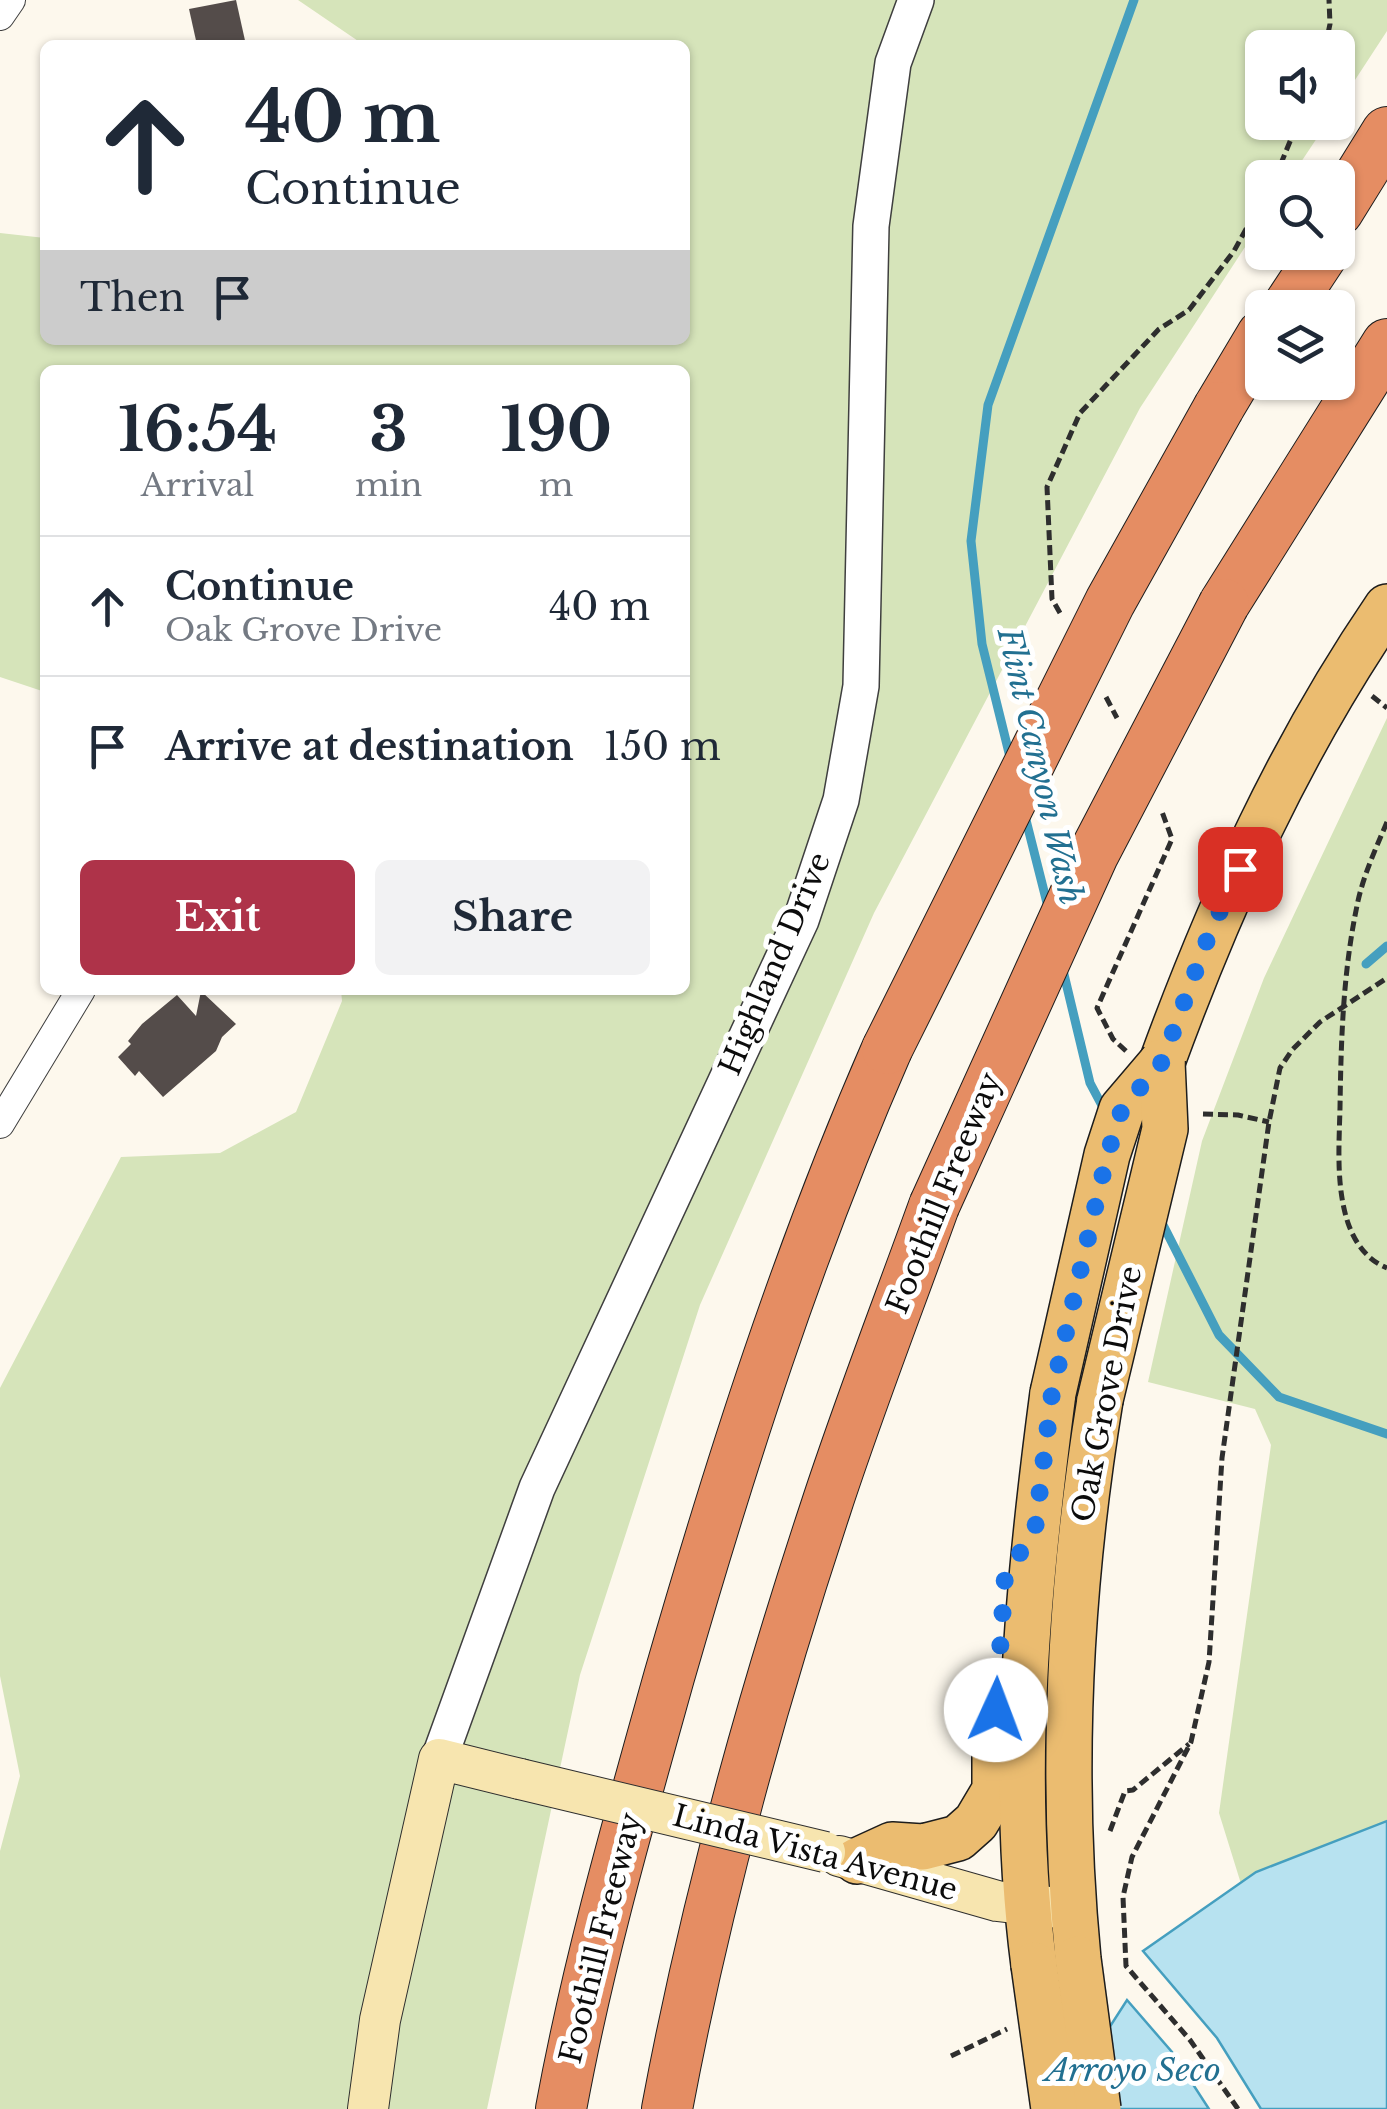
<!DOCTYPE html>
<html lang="en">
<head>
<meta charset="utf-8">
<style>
  :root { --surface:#fff; --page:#f2f2f3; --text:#1f2937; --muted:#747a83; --line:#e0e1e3; --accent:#ae3349 }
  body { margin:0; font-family:"Libre Baskerville",serif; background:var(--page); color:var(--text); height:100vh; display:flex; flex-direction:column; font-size:38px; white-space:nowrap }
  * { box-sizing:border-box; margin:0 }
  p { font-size:32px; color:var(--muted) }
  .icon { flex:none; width:55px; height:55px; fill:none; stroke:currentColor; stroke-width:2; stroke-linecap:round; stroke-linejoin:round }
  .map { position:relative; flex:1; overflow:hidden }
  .drawer { position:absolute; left:40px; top:365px; width:650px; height:630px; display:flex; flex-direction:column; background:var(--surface); border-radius:15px; box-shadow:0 2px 8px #0004 }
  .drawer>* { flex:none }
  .banner { position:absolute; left:40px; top:40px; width:650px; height:305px; border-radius:15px; box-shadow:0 2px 8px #0004; background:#fff; color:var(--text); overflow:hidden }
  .controls { position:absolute; left:1245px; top:30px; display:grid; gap:20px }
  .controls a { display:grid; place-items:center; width:110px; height:110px; border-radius:15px; background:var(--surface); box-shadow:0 2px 8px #0004; font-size:50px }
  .pin { position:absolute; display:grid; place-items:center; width:85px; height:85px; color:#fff; margin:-42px; border-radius:20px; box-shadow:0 5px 15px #0006 }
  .me { position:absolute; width:110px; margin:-55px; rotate:2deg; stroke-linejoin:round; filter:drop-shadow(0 0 8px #0008) }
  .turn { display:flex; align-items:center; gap:35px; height:210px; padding:0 40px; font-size:45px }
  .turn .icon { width:130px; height:130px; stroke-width:2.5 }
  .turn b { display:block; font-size:70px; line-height:85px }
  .then { display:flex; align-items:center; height:95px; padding:0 40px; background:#0003; gap:20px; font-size:38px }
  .eta { display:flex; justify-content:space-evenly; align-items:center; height:170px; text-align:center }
  .eta b { font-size:60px; font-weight:800; line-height:70px }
  .action { display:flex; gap:20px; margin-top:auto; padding:20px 40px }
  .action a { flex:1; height:115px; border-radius:15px; background:var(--accent); color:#fff; font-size:40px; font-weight:800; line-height:115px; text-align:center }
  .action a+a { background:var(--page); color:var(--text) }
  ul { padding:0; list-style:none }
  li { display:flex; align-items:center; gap:30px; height:140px; padding:0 40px; border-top:2px solid var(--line) }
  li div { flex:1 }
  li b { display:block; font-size:38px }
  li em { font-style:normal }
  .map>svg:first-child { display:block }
  .green { fill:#d6e4ba }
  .water { fill:#b7e2f0; stroke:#459fbf; stroke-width:2.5 }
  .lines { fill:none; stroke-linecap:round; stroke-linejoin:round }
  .stream { stroke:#459fbf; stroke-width:9 }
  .building { fill:#544c4a }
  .minor-casing { stroke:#3f3f3f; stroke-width:30 }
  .tertiary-casing { stroke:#3f3f3f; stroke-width:38 }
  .secondary-casing { stroke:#2e2e2e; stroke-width:42 }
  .primary-casing { stroke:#1d1d1d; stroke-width:48 }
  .motorway-casing { stroke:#1d1d1d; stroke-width:52 }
  .path { stroke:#2e2e2e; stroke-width:5; stroke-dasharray:10 5; stroke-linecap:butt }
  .minor { stroke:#fff; stroke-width:28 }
  .tertiary { stroke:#fff; stroke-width:35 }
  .secondary { stroke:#f7e5af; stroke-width:40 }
  .primary { stroke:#ebbc70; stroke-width:45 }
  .motorway { stroke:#e58d63; stroke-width:50 }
  .secondary-bridge-casing { stroke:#2e2e2e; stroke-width:42; stroke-linecap:butt }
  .primary-bridge-casing { stroke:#1d1d1d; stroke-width:48; stroke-linecap:butt }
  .motorway-bridge-casing { stroke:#1d1d1d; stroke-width:52; stroke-linecap:butt }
  .secondary-bridge { stroke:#f7e5af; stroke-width:40 }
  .primary-bridge { stroke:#ebbc70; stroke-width:45 }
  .motorway-bridge { stroke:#e58d63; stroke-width:50 }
  .route { stroke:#1a73e8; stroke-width:18; stroke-dasharray:0 32.4 }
  .labels { text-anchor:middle; stroke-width:10; stroke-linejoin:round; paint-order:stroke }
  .street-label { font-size:30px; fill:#0c0c0c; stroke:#fff }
  .water-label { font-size:32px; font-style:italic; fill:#227091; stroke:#fff }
</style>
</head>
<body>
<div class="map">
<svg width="1387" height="2109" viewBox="0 0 1387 2109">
  <rect width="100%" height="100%" fill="#fdf8ed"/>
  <g class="green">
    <polygon points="298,0 1387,0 1387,31 1338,106 1338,48 1262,48 1262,122 1327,123 1291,177 1262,178 1262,221 1140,408 874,913 700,1305 580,1675 487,2109 0,2109 0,1851 20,1776 0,1676 0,1388 121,1157 220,1153 296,1112 342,1001 341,990 685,990 685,370 45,370 45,692 0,677 0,233 45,238 45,340 685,340 685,45 364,45"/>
    <polygon points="1387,718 1387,2109 1311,2109 1219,1813 1271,1445 1255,1409 1148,1382 1202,1141 1264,978"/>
  </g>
  <g class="water">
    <polygon points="1387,1821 1387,2109 1261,2109 1217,2038 1143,1951 1256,1872"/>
    <polygon points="1127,2000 1172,2052 1209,2109 1057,2109"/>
  </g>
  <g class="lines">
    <g class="stream">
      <polyline points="1010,757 982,644 971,541 988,405 1134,0"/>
      <polyline points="1025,816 1048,907"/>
      <polyline points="1366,964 1387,946"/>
      <polyline points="1062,966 1090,1083 1106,1113"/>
      <polyline points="1161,1221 1219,1335 1279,1397 1387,1434"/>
    </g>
  </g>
  <g class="building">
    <polygon points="236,0 246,45 197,45 189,9"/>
    <polygon points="201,991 236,1024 222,1037 216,1051 163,1097 139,1071 135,1076 118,1057 131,1044 128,1041 142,1024 177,995 196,1016"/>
  </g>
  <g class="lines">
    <g class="minor-casing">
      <g id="minor">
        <polyline points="0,16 11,0"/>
        <polyline points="0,1124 81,990"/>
      </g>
    </g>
    <g class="tertiary-casing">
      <polyline id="tertiary" points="439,1759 537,1488 801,920 841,800 861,686 871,226 893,63 916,0"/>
    </g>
    <g class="secondary-casing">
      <g id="secondary">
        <polyline points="839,1856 997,1901 1059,1908"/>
        <polyline points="368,2109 380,2020 439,1759 520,1779"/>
      </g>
    </g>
    <g class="primary-casing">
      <g id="primary">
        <path d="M 1162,1062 C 1221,901 1290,749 1387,607"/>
        <polyline points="857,1861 892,1845 923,1847 958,1838 976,1822 995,1790 995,1738"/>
        <path d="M 1078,1959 C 1060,1774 1070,1583 1100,1400"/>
        <path d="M 1034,1965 C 1009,1775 1028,1582 1053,1393"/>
      </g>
    </g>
    <g class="motorway-casing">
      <g id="motorway">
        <polyline points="1338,211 1387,132"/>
        <polyline points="1287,308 1324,252"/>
        <polyline points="1219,407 1262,335"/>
        <polyline points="1224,604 1387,344"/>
        <path d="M 561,2109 C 588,1962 629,1820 669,1677 C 731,1462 797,1255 887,1049"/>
        <path d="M 667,2109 C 705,1906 761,1703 826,1507 C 859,1406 898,1306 934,1206"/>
      </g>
    </g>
    <g class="path">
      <polyline points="1325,48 1330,24 1329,0"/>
      <polyline points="1275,178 1298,122"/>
      <polyline points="1060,613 1052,599 1047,487 1080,413 1159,329 1189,310 1234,251 1262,200"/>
      <polyline points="1372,696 1387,708"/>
      <polyline points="1106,697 1117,718"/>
      <path d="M 1387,822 C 1376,848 1364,874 1358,901 C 1343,970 1341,1039 1340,1108 C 1339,1146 1336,1187 1348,1223 C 1355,1243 1367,1260 1387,1268"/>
      <polyline points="1126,1051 1113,1039 1097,1008 1172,839 1161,809"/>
      <polyline points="1203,1114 1238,1115 1269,1122"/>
      <polyline points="1110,1831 1125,1791 1133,1790 1189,1744"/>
      <polyline points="951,2056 1007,2029"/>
      <polyline points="1238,2109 1190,2040 1126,1966 1123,1897 1132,1857 1191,1742 1209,1662 1222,1458 1269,1122 1280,1068 1292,1050 1320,1022 1387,978"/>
    </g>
    <use href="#minor" class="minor"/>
    <use href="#tertiary" class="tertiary"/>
    <use href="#secondary" class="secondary"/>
    <use href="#primary" class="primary"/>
    <use href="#motorway" class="motorway"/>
    <g class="secondary-bridge-casing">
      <polyline id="secondary-bridge" points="520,1779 825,1852"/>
    </g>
    <g class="primary-bridge-casing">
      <g id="primary-bridge">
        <polyline points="1053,1393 1107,1155 1122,1109 1162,1062"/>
        <polyline points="1100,1400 1165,1129 1162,1062"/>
        <polyline points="1078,1959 1098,2109"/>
        <polyline points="1034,1965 1054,2109"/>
      </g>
    </g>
    <g class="motorway-bridge-casing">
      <g id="motorway-bridge">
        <polyline points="887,1049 1110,602 1219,407"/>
        <polyline points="934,1206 1093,855 1224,604"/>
      </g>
    </g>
    <use href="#secondary-bridge" class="secondary-bridge"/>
    <use href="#primary-bridge" class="primary-bridge"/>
    <use href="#motorway-bridge" class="motorway-bridge"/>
  </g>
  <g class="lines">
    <polyline class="route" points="996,1710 1005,1576 1035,1530 1052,1393 1107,1156 1122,1109 1162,1062 1210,932 1240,869"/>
  </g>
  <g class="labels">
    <g class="street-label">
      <text transform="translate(775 964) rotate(-67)" y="10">Highland Drive</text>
      <text transform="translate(944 1193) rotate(-68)" y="10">Foothill Freeway</text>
      <text transform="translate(1107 1394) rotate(-79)" y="10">Oak Grove Drive</text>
      <text transform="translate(815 1853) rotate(15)" y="10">Linda Vista Avenue</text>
      <text transform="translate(601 1938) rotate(-76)" y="10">Foothill Freeway</text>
    </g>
    <g class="water-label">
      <text transform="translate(1040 766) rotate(77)" y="11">Flint Canyon Wash</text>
      <text x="1133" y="2081">Arroyo Seco</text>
    </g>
  </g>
</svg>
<div class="controls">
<a><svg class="icon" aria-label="sound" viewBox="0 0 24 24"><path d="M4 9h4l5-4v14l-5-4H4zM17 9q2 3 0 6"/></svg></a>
<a><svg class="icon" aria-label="search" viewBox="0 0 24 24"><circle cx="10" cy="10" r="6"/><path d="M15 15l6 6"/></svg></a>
<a><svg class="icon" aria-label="layers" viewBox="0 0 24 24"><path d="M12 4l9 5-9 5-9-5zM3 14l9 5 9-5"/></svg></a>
</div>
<div class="pin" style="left:1240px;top:869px;background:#d93025"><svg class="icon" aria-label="arrive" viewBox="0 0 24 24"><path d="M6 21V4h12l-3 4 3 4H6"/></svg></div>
<svg class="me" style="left:996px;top:1710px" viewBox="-20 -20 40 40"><circle r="19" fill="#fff"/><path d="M0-13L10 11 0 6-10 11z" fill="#1a73e8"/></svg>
<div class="banner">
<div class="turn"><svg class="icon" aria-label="ahead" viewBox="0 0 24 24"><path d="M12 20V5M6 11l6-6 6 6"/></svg><div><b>40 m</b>Continue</div></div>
<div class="then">Then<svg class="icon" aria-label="arrive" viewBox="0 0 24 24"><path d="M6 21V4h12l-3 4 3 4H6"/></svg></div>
</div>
<section class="drawer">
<div class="eta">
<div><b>16:54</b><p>Arrival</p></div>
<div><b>3</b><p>min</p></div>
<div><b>190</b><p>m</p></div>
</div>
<ul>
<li><svg class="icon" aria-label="ahead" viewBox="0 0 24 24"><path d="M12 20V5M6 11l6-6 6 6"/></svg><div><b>Continue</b><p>Oak Grove Drive</p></div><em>40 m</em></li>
<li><svg class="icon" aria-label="arrive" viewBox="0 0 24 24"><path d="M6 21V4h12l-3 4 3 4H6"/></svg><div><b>Arrive at destination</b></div><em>150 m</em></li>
</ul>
<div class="action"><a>Exit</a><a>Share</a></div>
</section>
</div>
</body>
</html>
